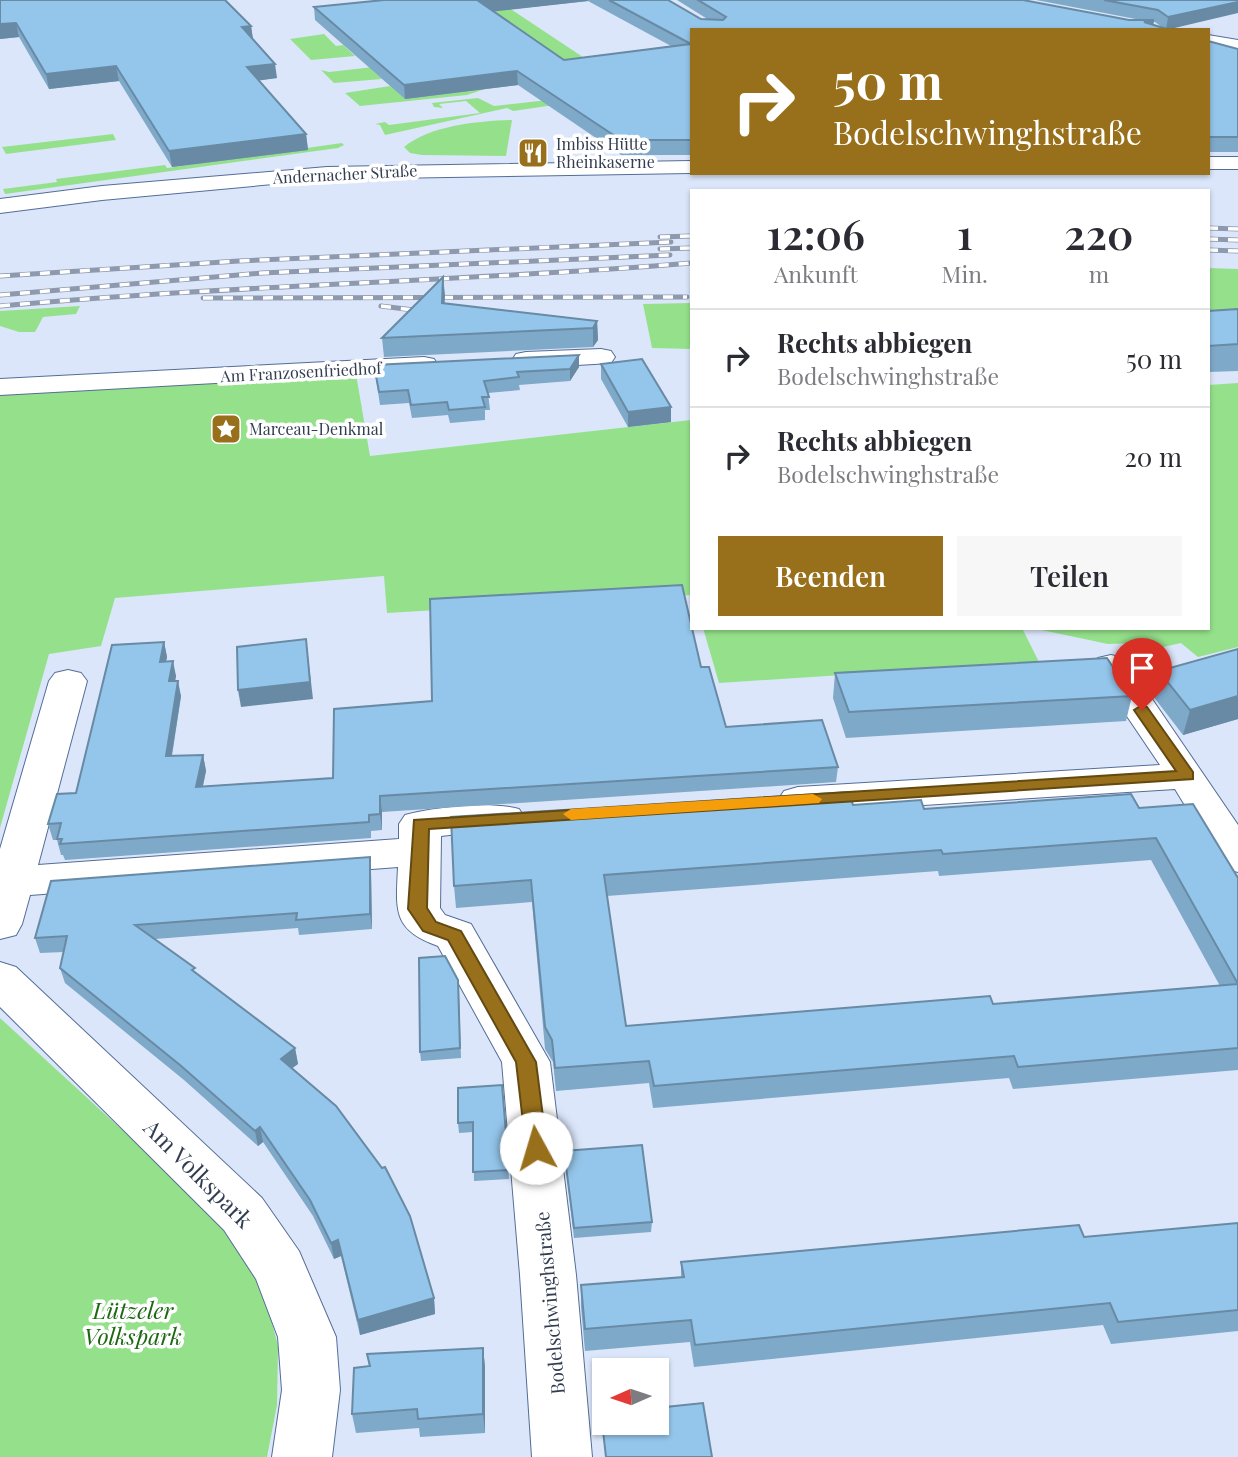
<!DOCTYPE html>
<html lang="de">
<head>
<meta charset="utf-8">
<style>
  :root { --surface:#fff; --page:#f7f7f7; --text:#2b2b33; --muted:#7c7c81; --line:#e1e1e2; --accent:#98701c }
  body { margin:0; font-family:"Playfair Display",serif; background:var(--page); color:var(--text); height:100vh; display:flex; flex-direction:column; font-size:26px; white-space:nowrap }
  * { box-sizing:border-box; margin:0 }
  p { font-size:23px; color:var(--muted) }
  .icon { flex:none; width:38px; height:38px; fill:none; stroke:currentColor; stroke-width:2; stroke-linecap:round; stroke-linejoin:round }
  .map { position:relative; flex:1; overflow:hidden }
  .panel { position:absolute; left:690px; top:189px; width:520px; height:441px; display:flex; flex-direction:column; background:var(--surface); border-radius:0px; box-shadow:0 2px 5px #0004 }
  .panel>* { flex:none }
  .banner { position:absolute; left:690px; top:28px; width:520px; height:147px; border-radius:0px; box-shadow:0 2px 5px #0004; background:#98701c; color:#fff; overflow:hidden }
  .needle { width:46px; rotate:267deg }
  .buttons { position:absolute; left:592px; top:1358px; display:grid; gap:14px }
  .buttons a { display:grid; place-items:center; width:77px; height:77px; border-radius:0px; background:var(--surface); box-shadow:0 2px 5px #0004; font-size:35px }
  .pin { position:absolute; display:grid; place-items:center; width:60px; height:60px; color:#fff; margin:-72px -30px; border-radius:50% 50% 50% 0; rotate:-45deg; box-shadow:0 0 7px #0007 }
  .pin .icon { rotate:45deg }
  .me { position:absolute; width:77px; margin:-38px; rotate:354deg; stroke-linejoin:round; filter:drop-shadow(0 0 5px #0008) }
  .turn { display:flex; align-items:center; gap:24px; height:147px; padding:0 28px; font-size:32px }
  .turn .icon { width:91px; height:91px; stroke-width:2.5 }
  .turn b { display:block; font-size:49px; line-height:60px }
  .eta { display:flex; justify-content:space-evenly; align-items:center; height:119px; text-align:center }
  .eta b { font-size:42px; font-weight:600; line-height:49px }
  .primary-button { display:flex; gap:14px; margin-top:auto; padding:14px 28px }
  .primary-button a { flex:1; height:80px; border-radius:0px; background:var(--accent); color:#fff; font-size:28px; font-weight:600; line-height:80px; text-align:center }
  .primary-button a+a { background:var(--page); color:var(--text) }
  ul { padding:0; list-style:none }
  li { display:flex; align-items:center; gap:21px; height:98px; padding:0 28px; border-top:2px solid var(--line) }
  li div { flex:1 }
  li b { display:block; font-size:26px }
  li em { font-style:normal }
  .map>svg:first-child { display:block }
  .green { fill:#95e18b }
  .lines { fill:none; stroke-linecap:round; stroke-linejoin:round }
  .minor-casing { stroke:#546d97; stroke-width:2 }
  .tertiary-casing { stroke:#546d97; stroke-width:2 }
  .minor { fill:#fff; fill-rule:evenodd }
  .tertiary { fill:#fff; fill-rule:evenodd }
  .rail-casing { stroke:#8e99ad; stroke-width:5 }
  .rail { stroke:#fff; stroke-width:3.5; stroke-dasharray:10; stroke-linecap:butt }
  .wall { fill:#7fa9c9; fill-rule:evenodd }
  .shaded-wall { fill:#688aa4 }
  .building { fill:#94c5ea; stroke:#688aa4; stroke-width:2 }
  .route { fill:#98701c; stroke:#634912; stroke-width:2 }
  .slow { fill:#f59e0b }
  .labels { text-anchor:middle; stroke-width:7; stroke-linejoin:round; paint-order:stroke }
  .far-poi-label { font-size:16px; fill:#323d51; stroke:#fff; text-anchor:start }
  .far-street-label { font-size:16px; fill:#323d51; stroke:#fff }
  .street-label { font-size:19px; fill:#323d51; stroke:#fff }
  .near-street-label { font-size:23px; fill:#323d51; stroke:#fff }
  .near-park-label { font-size:23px; font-style:italic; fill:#1d6812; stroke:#fff }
</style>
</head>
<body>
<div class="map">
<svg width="1238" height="1457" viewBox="0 0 1238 1457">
  <rect width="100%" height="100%" fill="#dbe6fa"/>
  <g class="green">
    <polygon points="475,0 497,0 637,93 513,111 507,108 385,135 380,125 375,124 385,122 389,125 480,113 466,101 439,104 443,108 434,107 432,103 478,98 494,106 548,100"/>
    <polygon points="324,34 336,46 343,45 355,56 311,60 290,39"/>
    <polygon points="409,63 485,89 467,95 360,106 345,93 390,86 405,99 370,68 382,79 334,83 321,70 329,72"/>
    <path d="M 512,120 L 506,156 L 422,155 L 410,153 L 404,147 C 431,125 479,121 512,120 Z"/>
    <polygon points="113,134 116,140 6,154 2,147"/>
    <polygon points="342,143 344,145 338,148 5,194 3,189 57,182 56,179 165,165 167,168"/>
    <polygon points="1208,268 1238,269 1238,319 1208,321"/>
    <polygon points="691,303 691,349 652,348 643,304"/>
    <polygon points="80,306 76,314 43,317 35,332 19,332 0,326 0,311"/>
    <polygon points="356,374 370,456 691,420 691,595 387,613 384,576 115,598 101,646 49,654 0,828 0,393"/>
    <polygon points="1238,383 1238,647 1198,657 1181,643 1145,651 1136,643 1108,644 1032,628 1208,628 1208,385"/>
    <polygon points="703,628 1022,628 1039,662 719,683"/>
    <polygon points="0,1018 227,1226 261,1280 278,1346 277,1405 267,1457 0,1457"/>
  </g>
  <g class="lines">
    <g class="minor-casing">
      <g id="minor">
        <polygon points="601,349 611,351 615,357 611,363 526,368 516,366 512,360 516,354 526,352"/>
        <polygon points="424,357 434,359 438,365 434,371 0,395 0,379"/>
        <polygon points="1111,655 1124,658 1238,825 1238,872 1223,868 1175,789 798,813 784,809 778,800 784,791 798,787 1160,765 1093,666 1098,658"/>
        <path d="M 68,670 L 81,673 L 87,681 L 38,865 L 399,839 L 399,824 L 405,815 C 435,807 489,801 519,809 L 525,818 L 519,827 L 441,836 L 440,908 L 445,915 L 471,924 L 550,1062 L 576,1275 L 592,1457 L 532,1457 L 520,1275 L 502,1062 L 438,946 C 392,930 396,910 398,867 L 30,895 L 22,924 L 16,935 L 0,939 L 0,849 L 49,681 L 55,673 Z"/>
        <polygon points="0,962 16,967 262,1198 299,1251 336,1337 340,1390 332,1457 272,1457 282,1390 278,1337 256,1279 224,1230 0,1007"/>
      </g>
    </g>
    <g class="tertiary-casing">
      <g id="tertiary">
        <polygon points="1208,35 1238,40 1238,50 1208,45"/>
        <rect x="1208" y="157" width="30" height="12"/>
        <polygon points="691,161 691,173 327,179 102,200 0,213 0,199 102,186 327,167"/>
      </g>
    </g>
    <use href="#minor" class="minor"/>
    <use href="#tertiary" class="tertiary"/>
    <g class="rail-casing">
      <g id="rail">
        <polyline points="1208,228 1238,229"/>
        <polyline points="660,237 691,236"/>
        <polyline points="1208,239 1238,240"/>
        <polyline points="660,249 691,248"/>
        <polyline points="1208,250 1238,251"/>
        <polyline points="0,276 239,261 671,242"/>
        <polyline points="0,295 262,273 670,255"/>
        <polyline points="203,298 687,297"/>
        <path d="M 0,306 C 230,285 461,282 691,263"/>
        <polyline points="381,306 430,312"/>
      </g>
    </g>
    <use href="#rail" class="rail"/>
  </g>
  <g class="wall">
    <polygon points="0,0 251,26 253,39 277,78 259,80 306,134 308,150 172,167 119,81 49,89 19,37 0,39"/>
    <path d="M 479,0 L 668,0 L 701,19 L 709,20 L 677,0 L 1023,0 L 1129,20 L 1141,20 L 1036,0 L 1238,0 L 1168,29 L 691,30 L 691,155 L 621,155 L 518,85 L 405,99 L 315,20 L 314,7 L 479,1 ZM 588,1 L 671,46 L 564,60 L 494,11 ZM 1154,22 L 1155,22 L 1163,28 L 1153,25 Z"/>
    <polygon points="1208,41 1238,49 1238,152 1208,152"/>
    <polygon points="443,277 444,303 597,321 598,340 593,347 384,357 382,338"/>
    <polygon points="1238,309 1238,371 1208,372 1208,311"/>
    <polygon points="579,355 579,367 570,381 519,385 520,390 488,393 490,410 485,410 485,420 450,423 448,415 412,418 409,403 380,405 374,365"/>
    <polygon points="601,364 671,407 671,422 628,427 601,379"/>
    <polygon points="164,642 167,657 166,661 176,676 175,681 181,696 172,756 203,755 206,771 203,786 333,778 432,701 701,667 726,727 838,767 836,782 382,812 382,830 371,831 371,838 65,860 63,855 61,855 57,840 53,840 48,824 76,793"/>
    <polygon points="1238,649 1238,719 1183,735 1153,696 1159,671"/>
    <polygon points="835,673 1132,696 1126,721 846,738 833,698"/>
    <path d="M 853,805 L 924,809 L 1139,808 L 1238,878 L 1238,1070 L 1013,1089 L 1009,1078 L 653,1108 L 649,1083 L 556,1091 L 553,1062 L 545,1049 L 532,902 L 456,908 L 454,886 ZM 1151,860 L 1220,986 L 993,1004 L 626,1026 L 607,896 L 938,871 L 939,876 Z"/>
    <polygon points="370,857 371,872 372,929 299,935 298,928 155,939 196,973 295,1048 298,1064 292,1068 434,1298 435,1314 360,1335 341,1256 334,1259 313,1216 263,1142 258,1146 184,1080 65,983 60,968 64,952 40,953 35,938"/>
    <polygon points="459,989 461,1058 421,1061 420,1052"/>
    <polygon points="502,1085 509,1179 474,1181 473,1132 459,1133 458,1123"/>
    <polygon points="564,1151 652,1222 651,1232 574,1238"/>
    <polygon points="1238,1223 1238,1331 1111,1344 1103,1325 694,1367 690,1342 585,1351 581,1307 581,1285 681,1277 681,1262 1084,1237"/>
    <polygon points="483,1348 485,1367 485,1433 420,1437 419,1428 356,1433 352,1414 369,1366 367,1354"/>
  </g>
  <g class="shaded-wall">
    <polygon points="479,0 588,0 588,1 480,13"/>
    <polygon points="1238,2 1238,13 1166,30 1168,17"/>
    <polygon points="1154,20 1152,30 1144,22"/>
    <polygon points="16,23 19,37 0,39 0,24"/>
    <polygon points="251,26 253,40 242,27"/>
    <polygon points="275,64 277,78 249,82 247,67"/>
    <polygon points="116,66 119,81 49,89 46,74"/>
    <polygon points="517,71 518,85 405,99 404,85"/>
    <polygon points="306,134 308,150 172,167 169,151"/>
    <polygon points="443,277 445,295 444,322 442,303"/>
    <polygon points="597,321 598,340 593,347 593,328"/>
    <polygon points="579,355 579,367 570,381 570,369"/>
    <polygon points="671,407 671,422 628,427 628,412"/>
    <polygon points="306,639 313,699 241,707 238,690"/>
    <polygon points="164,642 167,657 163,677 160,662"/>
    <polygon points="173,661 176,676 172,697 169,681"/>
    <polygon points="178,681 181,696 169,772 166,756"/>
    <polygon points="1238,696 1238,719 1183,735 1190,710"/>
    <polygon points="203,755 206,771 199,803 196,787"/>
    <polygon points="380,796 382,812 382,830 380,814"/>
    <polygon points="370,857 371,872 372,929 370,914"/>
    <polygon points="295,1048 298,1064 284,1074 281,1059"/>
    <polygon points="260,1127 263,1142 258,1146 255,1131"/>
    <polygon points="338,1240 341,1256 334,1259 331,1243"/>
    <polygon points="434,1298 435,1314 360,1335 358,1320"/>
    <polygon points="483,1348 485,1367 485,1433 483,1414"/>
  </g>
  <g class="building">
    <polygon points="0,0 225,0 251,26 242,27 275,64 247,67 306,134 169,151 116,66 46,74 16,23 0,24"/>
    <polygon points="384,0 477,0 564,60 691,44 691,140 621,140 517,71 404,85 314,7"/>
    <polygon points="609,0 668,0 701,19 723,20 726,17 698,0 1023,0 1129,20 1154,20 1144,22 1170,30 691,30 691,44"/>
    <polygon points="1104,0 1238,0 1238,2 1168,17 1158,10"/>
    <polygon points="1208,41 1238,49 1238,137 1208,137"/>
    <polygon points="443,277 442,303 597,321 593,328 382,338"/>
    <polygon points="1238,309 1238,344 1208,346 1208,311"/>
    <polygon points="579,355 570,369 517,372 519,377 484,381 489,397 482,397 485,407 449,410 447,402 411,405 408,390 379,392 374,365"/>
    <polygon points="642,359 671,407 628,412 601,364"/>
    <polygon points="682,585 701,667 709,667 726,727 822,720 838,767 380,796 380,814 369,815 369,822 60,844 62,839 57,839 61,823 48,824 57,794 76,793 112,645 164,642 160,662 173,661 169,681 178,681 166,756 203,755 196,787 333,778 334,709 432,701 430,599"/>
    <polygon points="306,639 310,682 238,690 237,647"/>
    <polygon points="1238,649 1238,696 1190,710 1159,671"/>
    <polygon points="1107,658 1132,696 849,712 835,673"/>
    <polygon points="849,792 853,805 921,800 924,809 1131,794 1139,808 1193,804 1238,878 1238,984 1156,838 943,854 941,850 604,875 626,1026 990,996 993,1004 1238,984 1238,1048 1018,1067 1014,1056 654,1086 649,1061 555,1068 552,1040 545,1027 531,880 454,886 451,817"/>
    <polygon points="370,857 370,914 296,920 297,913 135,925 195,968 192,970 295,1048 281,1059 336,1106 382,1168 385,1167 410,1216 434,1298 358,1320 338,1240 331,1243 310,1200 260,1127 255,1131 180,1065 60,968 67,936 35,938 51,881"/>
    <polygon points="445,956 458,980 460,1048 420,1052 419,958"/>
    <polygon points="502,1085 509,1170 473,1172 473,1122 458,1123 458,1088"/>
    <polygon points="642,1145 652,1222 574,1228 564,1151"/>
    <polygon points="1238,1223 1238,1310 1118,1322 1110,1303 695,1345 691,1320 585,1329 581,1285 684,1277 681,1262 1079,1225 1084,1237"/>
    <polygon points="483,1348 483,1414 418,1419 417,1409 352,1414 354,1368 370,1366 367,1354"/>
    <polygon points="703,1403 712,1457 606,1457 601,1413 604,1413 604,1423 656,1423 656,1408"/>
  </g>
  <polygon class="route" points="1142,705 1147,707 1193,772 1193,779 429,829 427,908 436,922 461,931 536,1062 547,1148 544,1154 536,1156 529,1154 526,1148 516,1062 448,940 423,931 408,909 414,820 1176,771 1134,710"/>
  <polygon class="slow" points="813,794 822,799 819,803 571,820 563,814 571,809"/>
  <defs>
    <g id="restaurant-square" transform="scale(1.575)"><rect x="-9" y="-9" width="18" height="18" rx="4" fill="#98701c" stroke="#fff"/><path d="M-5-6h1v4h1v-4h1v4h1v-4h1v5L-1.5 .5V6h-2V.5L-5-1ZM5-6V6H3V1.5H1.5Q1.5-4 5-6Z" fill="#fff"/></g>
    <g id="sight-square" transform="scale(1.575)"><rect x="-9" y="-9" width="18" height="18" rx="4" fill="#98701c" stroke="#fff"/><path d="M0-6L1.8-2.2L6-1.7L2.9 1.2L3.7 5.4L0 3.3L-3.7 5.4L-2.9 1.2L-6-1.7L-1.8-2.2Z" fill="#fff"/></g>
  </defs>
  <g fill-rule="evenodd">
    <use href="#restaurant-square" x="533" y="153"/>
    <use href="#sight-square" x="226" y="429"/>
  </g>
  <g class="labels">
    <g class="far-poi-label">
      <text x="556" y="150">Imbiss Hütte<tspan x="556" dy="18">Rheinkaserne</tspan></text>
      <text x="249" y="435">Marceau-Denkmal</text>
    </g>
    <g class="far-street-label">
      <text transform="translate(345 174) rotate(-3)" y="6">Andernacher Straße</text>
      <text transform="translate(301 372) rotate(-3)" y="6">Am Franzosenfriedhof</text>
    </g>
    <g class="street-label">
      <text transform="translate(550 1303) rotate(-95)" y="7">Bodelschwinghstraße</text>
    </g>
    <g class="near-street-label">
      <text transform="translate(198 1174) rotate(45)" y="8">Am Volkspark</text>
    </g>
    <g class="near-park-label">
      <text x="133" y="1319">Lützeler<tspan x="133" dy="26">Volkspark</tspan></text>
    </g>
  </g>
</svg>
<div class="buttons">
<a><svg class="needle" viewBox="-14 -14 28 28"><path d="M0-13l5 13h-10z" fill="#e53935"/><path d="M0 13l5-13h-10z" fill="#7c7c81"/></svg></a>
</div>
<div class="pin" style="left:1142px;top:710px;background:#d93025"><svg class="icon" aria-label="arrive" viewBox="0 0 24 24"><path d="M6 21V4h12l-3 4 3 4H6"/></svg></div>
<svg class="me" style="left:536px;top:1148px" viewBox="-20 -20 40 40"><circle r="19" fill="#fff"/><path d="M0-13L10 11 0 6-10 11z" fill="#98701c"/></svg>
<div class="banner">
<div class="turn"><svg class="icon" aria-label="right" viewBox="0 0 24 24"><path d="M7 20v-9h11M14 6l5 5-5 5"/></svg><div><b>50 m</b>Bodelschwinghstraße</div></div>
</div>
<section class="panel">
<div class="eta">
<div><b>12:06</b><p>Ankunft</p></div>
<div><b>1</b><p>Min.</p></div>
<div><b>220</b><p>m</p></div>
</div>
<ul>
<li><svg class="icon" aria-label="right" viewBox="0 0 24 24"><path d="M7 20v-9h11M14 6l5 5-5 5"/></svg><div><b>Rechts abbiegen</b><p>Bodelschwinghstraße</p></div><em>50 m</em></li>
<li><svg class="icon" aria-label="right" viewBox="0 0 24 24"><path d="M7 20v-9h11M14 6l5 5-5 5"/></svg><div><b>Rechts abbiegen</b><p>Bodelschwinghstraße</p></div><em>20 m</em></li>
</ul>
<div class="primary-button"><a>Beenden</a><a>Teilen</a></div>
</section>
</div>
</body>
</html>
